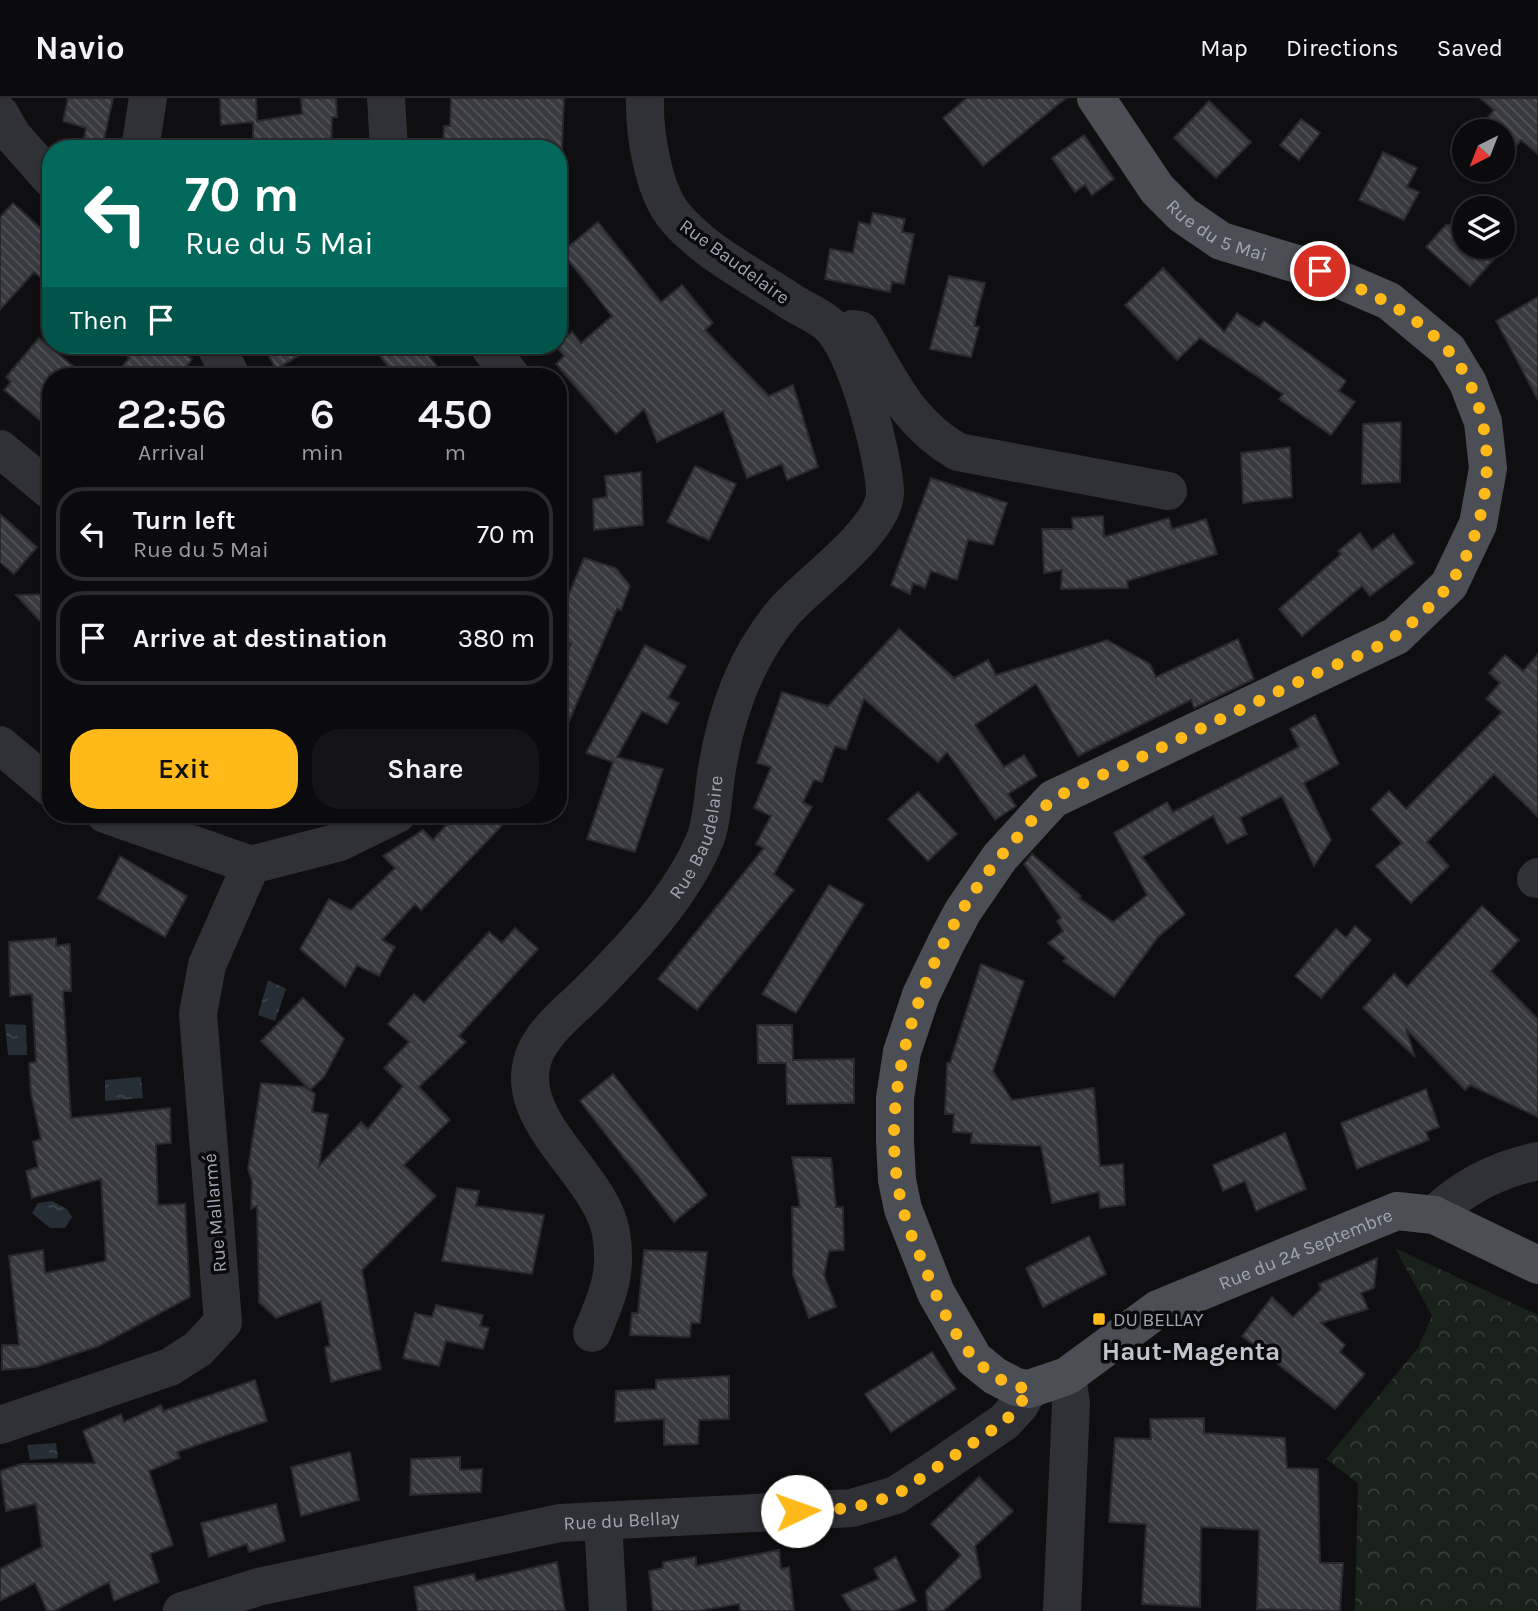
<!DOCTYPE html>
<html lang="en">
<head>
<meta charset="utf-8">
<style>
  :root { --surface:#0b0b0d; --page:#141416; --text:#f1f3f6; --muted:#9a9b9d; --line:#2b2b2e; --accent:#ffba19 }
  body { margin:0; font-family:Karla,sans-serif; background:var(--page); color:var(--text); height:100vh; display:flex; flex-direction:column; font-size:26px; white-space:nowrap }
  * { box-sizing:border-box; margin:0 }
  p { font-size:23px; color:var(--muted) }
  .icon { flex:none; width:38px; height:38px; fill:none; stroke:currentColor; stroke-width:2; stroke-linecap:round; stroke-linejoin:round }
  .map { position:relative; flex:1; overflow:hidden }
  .side { position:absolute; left:42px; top:270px; width:525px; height:455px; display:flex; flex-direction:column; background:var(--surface); border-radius:28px; box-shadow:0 2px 5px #0004,0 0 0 2px var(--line) }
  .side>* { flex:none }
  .banner { position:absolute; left:42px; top:42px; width:525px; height:214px; border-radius:28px; box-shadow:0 2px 5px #0004,0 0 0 2px var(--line); background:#00695c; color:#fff; overflow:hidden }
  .needle { width:46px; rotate:222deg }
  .controls { position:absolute; left:1452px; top:21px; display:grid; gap:14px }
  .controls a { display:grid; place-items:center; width:63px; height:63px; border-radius:50%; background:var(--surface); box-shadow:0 2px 5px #0004,0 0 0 2px var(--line); font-size:35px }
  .pin { position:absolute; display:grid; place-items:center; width:60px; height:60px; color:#fff; margin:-30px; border:4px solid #fff; border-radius:50%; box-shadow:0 2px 7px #0007 }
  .me { position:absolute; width:77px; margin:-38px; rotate:87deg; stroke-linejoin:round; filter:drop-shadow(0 0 5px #0008) }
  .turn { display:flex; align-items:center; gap:24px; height:147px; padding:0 28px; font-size:32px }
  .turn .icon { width:91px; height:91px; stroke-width:2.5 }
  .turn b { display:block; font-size:49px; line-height:60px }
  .then { display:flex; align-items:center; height:66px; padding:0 28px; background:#0003; gap:14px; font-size:26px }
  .eta { display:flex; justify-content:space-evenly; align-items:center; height:119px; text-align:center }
  .eta b { font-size:42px; font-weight:600; line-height:49px }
  .cta { display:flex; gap:14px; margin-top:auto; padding:14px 28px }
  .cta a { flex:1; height:80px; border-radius:28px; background:var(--accent); color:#111; font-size:28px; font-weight:600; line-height:80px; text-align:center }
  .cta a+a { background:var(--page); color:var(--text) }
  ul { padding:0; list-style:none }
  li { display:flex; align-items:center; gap:21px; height:94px; margin:0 14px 10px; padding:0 14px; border:4px solid var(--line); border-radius:28px }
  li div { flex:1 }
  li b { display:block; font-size:26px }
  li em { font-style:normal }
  header { display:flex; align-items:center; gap:42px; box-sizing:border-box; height:98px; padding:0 35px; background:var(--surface); border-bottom:2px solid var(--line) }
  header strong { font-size:33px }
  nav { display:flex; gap:38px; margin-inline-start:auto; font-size:24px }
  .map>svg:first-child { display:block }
  .forest { fill:url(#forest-crowns) }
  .water { fill:url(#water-ripples) }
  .building { fill:url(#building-back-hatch); stroke:#29292d; stroke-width:2 }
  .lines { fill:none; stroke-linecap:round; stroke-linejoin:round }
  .minor { stroke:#303136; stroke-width:38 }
  .major { stroke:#4c4e55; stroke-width:38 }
  .route { stroke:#ffba19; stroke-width:12; stroke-dasharray:0 21.6 }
  .poi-dot { fill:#ffba19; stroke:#0a0a0c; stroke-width:2.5 }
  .labels { text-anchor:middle; stroke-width:7; stroke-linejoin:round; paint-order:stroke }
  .street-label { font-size:19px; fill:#9fa5b3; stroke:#0a0a0c }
  .poi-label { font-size:19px; fill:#9fa5b3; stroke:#0a0a0c; text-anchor:start }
  .district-label { font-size:26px; font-weight:bold; fill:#c0c4cf; stroke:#0a0a0c }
</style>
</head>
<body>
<header>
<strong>Navio</strong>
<nav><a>Map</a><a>Directions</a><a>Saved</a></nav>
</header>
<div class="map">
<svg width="1538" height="1513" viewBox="0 0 1538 1513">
  <defs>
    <pattern id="forest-crowns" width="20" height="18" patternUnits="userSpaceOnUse" patternTransform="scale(1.75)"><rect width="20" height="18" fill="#19211b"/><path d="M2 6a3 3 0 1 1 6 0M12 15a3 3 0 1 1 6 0" fill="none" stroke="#373e3a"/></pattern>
    <pattern id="water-ripples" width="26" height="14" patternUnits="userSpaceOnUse" patternTransform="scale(1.75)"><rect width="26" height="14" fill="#252d35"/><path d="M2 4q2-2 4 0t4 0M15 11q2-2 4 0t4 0" fill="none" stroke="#414850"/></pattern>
    <pattern id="building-back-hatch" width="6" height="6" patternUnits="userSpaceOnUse" patternTransform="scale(1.75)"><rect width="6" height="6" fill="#383a3f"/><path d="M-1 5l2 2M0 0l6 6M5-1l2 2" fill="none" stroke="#525458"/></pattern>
  </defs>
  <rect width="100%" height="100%" fill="#0f0f11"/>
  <polygon class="forest" points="1395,1150 1538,1217 1538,1513 1355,1513 1358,1385 1326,1361 1418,1250 1432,1218"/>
  <g class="water">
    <polygon points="268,882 286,891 275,923 258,917"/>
    <polygon points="5,926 26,927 27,957 8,957"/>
    <polygon points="141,979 143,1000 105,1003 105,982"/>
    <polygon points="52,1103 67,1111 72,1119 65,1130 50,1130 32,1115 38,1105"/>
    <polygon points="56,1345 58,1360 30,1362 27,1347"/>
  </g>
  <g class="building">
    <polygon points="68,0 113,0 102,51 82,51 86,30 63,23"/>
    <polygon points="220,0 256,0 257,23 302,16 301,0 336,0 337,19 332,19 331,51 277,51 277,47 253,50 253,24 221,27"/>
    <polygon points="451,0 564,0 562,51 443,51 444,28 450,28"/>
    <polygon points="967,0 1066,0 983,68 943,20"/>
    <polygon points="1480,0 1538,0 1538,56 1521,42 1514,50 1503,41 1503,33 1494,33 1484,24 1494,12"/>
    <polygon points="1209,3 1251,44 1216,80 1174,40"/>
    <polygon points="1301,21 1320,35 1299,62 1280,47"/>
    <polygon points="1084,37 1114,81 1092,97 1085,87 1075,94 1052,60"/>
    <polygon points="1383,54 1417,70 1407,89 1419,94 1404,122 1359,102"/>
    <polygon points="13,105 51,140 51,188 34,174 0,212 0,119"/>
    <polygon points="873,115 905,121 902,134 914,136 904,186 892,184 890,194 825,181 830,151 853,155 859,124 870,127"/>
    <polygon points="598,124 661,204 682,187 713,225 705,232 769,298 793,287 818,369 787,382 782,366 747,380 723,313 657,344 644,311 616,336 556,266 564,258 556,248 572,234 581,245 612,218 562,154"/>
    <polygon points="1446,127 1454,127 1465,136 1465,149 1480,149 1494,161 1470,188 1426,149"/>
    <polygon points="1163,170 1224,234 1237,215 1259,229 1264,223 1346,283 1339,293 1355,304 1331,337 1279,301 1283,296 1200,240 1177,262 1125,207"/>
    <polygon points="949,178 985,185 974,228 979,229 971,259 930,251"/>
    <polygon points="1538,199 1538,302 1496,223"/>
    <polygon points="39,240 85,278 51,278 51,312 41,323 4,292 11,284 6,279"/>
    <polygon points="115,247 176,247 192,261 179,278 115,278 129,260"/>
    <polygon points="263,247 317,247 276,271"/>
    <polygon points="372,247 420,247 445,278 395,278"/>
    <polygon points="1401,324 1400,384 1362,386 1363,326"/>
    <polygon points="1290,349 1292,399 1243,405 1241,355"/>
    <polygon points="695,368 736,386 709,442 667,424"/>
    <polygon points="641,374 643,427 594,432 593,401 607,399 605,378"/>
    <polygon points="931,380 1007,405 993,447 968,442 957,482 931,473 925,490 913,485 910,496 891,487"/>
    <polygon points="0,416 37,449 14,476 0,464"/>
    <polygon points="1103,418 1104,439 1169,420 1172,431 1206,421 1217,456 1127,483 1128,490 1061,491 1062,472 1044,475 1042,431 1073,431 1072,420"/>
    <polygon points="1360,435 1372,452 1393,436 1414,465 1370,498 1362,488 1302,538 1279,511 1341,456 1338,453"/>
    <polygon points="584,460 616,470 630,488 621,512 617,511 558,649 558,578 571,545 559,541 568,518 561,515"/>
    <polygon points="51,496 51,535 16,497"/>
    <polygon points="899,531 954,580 988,562 996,577 1107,542 1150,566 1156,579 1238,541 1254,581 1194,610 1191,602 1078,658 1036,586 975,627 1004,669 1024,657 1037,678 1008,696 1016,708 995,722 947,654 938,664 864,601 846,652 835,648 822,684 814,682 803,704 812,709 774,776 794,792 697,912 658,881 764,750 756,746 771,718 754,710 771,669 757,665 782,594 828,608"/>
    <polygon points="645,547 686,568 668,600 679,605 667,626 642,613 617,659 663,671 635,754 587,741 613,664 586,655"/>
    <polygon points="1538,556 1538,719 1494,676 1427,744 1449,768 1411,805 1376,768 1402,745 1371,711 1389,693 1406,711 1502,614 1486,601 1500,585 1489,575 1505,557 1523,573"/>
    <polygon points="1315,617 1339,666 1304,685 1331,742 1314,768 1282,698 1240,720 1247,736 1227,746 1213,718 1142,759 1185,816 1158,839 1114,899 1063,863 1066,860 1048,845 1063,833 1057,823 1061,820 1024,766 1032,756 1081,798 1079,800 1113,824 1147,797 1114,735 1167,704 1173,714 1299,649 1290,631"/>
    <polygon points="918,694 957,736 928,763 888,721"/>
    <polygon points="456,716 513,716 421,812 415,806 382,842 395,849 379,878 357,867 345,889 300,851 329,801 351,812 395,770 383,758 423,732 433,742"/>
    <polygon points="120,758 187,798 165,839 98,800"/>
    <polygon points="829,787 864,806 796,915 762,896"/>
    <polygon points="1482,808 1519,842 1491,873 1538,921 1538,1019 1470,987 1465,992 1406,931 1415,959 1363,910 1394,876 1407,889"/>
    <polygon points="1355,828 1371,842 1321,900 1295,878 1336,831 1346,840"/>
    <polygon points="515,830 538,851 459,938 466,944 419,989 450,1022 404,1067 436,1098 362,1172 381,1271 331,1284 325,1249 330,1248 321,1203 276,1220 259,1204 257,1108 251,1111 252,1083 248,1071 261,985 305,989 315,996 312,1014 328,1016 319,1068 361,1024 368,1031 403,988 384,970 409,944 388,926 414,896 424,905 489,834 502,845"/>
    <polygon points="56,840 56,848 70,846 71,893 63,893 71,1020 170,1010 171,1045 156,1046 158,1107 185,1106 190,1199 99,1248 35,1269 2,1272 2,1247 19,1247 9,1158 43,1152 45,1175 106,1163 101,1081 32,1100 26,1073 38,1069 33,1044 41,1041 31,996 29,965 36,964 32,896 10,898 9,844"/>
    <polygon points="981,866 1024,883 993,973 1012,1002 1094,990 1100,1068 1123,1066 1125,1107 1100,1110 1099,1094 1052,1105 1041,1048 971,1045 972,1035 953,1034 954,1016 945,1016 947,965 950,965"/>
    <polygon points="303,900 344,941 324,979 310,992 261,943"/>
    <polygon points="757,927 792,927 793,962 854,961 854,1005 787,1006 786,965 758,965"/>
    <polygon points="613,976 707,1097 674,1124 580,1003"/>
    <polygon points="1426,991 1439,1029 1426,1034 1429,1042 1357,1071 1341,1025"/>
    <polygon points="1285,1035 1306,1091 1256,1113 1245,1083 1223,1093 1213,1067"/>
    <polygon points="792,1059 831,1060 836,1109 843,1109 844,1152 829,1153 824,1177 836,1209 809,1220 793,1177 792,1109 800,1109"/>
    <polygon points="457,1090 479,1093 476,1108 544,1117 532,1176 442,1163"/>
    <polygon points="1089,1138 1106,1176 1043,1209 1026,1170"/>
    <polygon points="644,1152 707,1154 700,1225 691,1225 690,1239 630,1237 632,1215 638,1215"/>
    <polygon points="1377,1160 1374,1190 1361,1195 1368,1211 1321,1225 1345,1247 1340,1254 1365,1276 1335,1311 1242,1238 1272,1199 1293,1219 1321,1191 1319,1186"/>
    <polygon points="436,1207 483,1217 480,1228 489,1230 483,1251 446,1243 439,1268 403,1260 415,1215 432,1219"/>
    <polygon points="932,1254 956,1291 891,1334 865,1296"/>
    <polygon points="729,1278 729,1321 699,1322 698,1346 664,1347 664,1321 615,1324 616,1293 656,1291 656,1282"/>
    <polygon points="255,1282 267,1323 177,1354 180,1360 149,1373 173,1447 150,1456 159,1484 114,1503 109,1484 54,1513 47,1513 35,1485 0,1503 0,1471 42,1449 36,1406 6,1413 0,1373 21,1366 95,1365 83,1333 121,1316 124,1324 161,1307 163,1313"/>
    <polygon points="1204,1320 1204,1335 1285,1340 1287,1370 1318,1371 1320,1465 1343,1465 1340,1513 1257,1511 1259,1432 1201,1429 1200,1509 1142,1506 1146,1426 1109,1424 1115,1340 1151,1341 1150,1321"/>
    <polygon points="350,1354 359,1402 301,1418 291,1369"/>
    <polygon points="460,1359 460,1372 482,1371 481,1394 410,1397 411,1361"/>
    <polygon points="979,1379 1013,1413 975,1448 981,1479 943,1513 928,1513 926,1493 961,1457 931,1426"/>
    <polygon points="276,1406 285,1443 249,1454 247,1446 209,1459 201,1425"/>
    <polygon points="779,1452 781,1471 789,1469 794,1513 740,1513 739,1506 697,1513 653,1513 649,1473 663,1470 663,1464 696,1459 696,1468"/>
    <polygon points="896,1459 916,1503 895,1513 852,1513 842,1497 879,1481 874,1471"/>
    <polygon points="557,1464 565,1513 418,1513 414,1489 474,1476 476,1483"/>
  </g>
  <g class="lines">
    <g class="minor">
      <polyline points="386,0 389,51"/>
      <polyline points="0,16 12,37 51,81"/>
      <polyline points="140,51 148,0"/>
      <path d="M 853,231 L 860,232 C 890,281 906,324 958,354 L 1168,393"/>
      <polyline points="215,247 231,278"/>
      <polyline points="488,247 511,278"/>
      <polyline points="0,351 51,393"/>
      <polyline points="0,647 51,690"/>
      <polyline points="105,716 251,767 340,744 397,716"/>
      <polyline points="1536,781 1538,779"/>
      <path d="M 1434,1117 C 1463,1089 1498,1071 1538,1063"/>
      <path id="s1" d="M 592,1235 C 607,1199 618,1176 611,1135 C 601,1074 503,1018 537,951 C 549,928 574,909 592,891 C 634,848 680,800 704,744 C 713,723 713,693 717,671 C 726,615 746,559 783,515 C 806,487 888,431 885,392 C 883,356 856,249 828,226 C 818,217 802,211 790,203 C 753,178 706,155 676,120 C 653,94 644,34 645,0"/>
      <polyline points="0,1327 170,1269 198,1251 223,1224 198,916 207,867 251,767"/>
      <polyline points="603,1423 608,1513"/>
      <path id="s2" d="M 182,1513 L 258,1489 L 560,1425 L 852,1410 L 896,1397 L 940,1368 L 1004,1324 L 1019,1308 L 1029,1291"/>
      <polyline points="1062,1513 1071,1306 1067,1278"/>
    </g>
    <path class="major" id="s3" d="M 1096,0 L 1157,91 L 1183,117 L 1221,143 L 1320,173 L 1389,203 L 1448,252 L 1468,285 L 1483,324 L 1488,370 L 1478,426 L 1449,487 L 1396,538 L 1053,701 L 1000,759 L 963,813 L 946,845 L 921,897 L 902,954 L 895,1000 L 895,1043 L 897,1082 L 903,1111 L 936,1195 L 974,1261 L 995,1278 L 1016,1289 L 1029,1291 L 1067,1278 L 1158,1211 L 1397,1113 L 1434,1117 L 1538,1167"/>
  </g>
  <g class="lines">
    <path class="route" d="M 797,1413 L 852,1410 L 896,1397 L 1004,1324 L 1019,1308 L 1029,1291 C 962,1281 938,1199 915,1146 C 859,1017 923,842 1013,744 C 1026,730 1040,710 1056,700 C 1080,685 1108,675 1133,663 C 1194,634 1254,605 1315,576 C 1340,564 1378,552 1398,536 C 1415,523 1436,504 1449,487 C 1497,421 1503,311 1445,249 C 1410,211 1366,193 1320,173"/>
  </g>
  <rect class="poi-dot" x="1092" y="1214" width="14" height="14" rx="3.5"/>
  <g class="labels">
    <g class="street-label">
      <text dy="7" stroke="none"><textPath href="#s3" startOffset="184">Rue du 5 Mai</textPath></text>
      <text transform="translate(735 163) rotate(36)" y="7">Rue Baudelaire</text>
      <text dy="7" stroke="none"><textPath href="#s1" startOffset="581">Rue Baudelaire</textPath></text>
      <text transform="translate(214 1115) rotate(-95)" y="7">Rue Mallarmé</text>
      <text dy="7" stroke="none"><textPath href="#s3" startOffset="2151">Rue du 24 Septembre</textPath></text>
      <text dy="7" stroke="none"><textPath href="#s2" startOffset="450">Rue du Bellay</textPath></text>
    </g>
    <g class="poi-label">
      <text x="1113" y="1228">DU BELLAY</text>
    </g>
    <g class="district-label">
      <text x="1191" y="1262">Haut-Magenta</text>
    </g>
  </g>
</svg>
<div class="controls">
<a><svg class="needle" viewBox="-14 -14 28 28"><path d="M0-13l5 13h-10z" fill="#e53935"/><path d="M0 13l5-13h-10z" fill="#9a9b9d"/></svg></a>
<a><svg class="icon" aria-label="layers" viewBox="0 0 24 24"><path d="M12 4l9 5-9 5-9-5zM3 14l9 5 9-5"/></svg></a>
</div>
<div class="pin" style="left:1320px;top:173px;background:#d93025"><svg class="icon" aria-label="arrive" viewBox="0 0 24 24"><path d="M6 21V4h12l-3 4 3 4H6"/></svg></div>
<svg class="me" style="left:797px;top:1413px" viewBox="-20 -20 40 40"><circle r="19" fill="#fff"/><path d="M0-13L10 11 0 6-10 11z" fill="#ffba19"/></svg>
<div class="banner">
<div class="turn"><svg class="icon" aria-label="left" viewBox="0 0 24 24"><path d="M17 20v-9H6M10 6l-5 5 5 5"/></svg><div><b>70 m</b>Rue du 5 Mai</div></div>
<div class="then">Then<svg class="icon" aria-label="arrive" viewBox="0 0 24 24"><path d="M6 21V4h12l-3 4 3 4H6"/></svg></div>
</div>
<section class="side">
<div class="eta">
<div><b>22:56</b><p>Arrival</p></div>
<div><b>6</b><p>min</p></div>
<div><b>450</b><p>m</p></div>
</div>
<ul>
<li><svg class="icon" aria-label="left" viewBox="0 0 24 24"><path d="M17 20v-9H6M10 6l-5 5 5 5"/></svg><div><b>Turn left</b><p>Rue du 5 Mai</p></div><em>70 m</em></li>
<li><svg class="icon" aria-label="arrive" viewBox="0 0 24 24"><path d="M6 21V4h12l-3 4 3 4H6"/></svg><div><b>Arrive at destination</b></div><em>380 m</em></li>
</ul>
<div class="cta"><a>Exit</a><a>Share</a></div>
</section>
</div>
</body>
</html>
